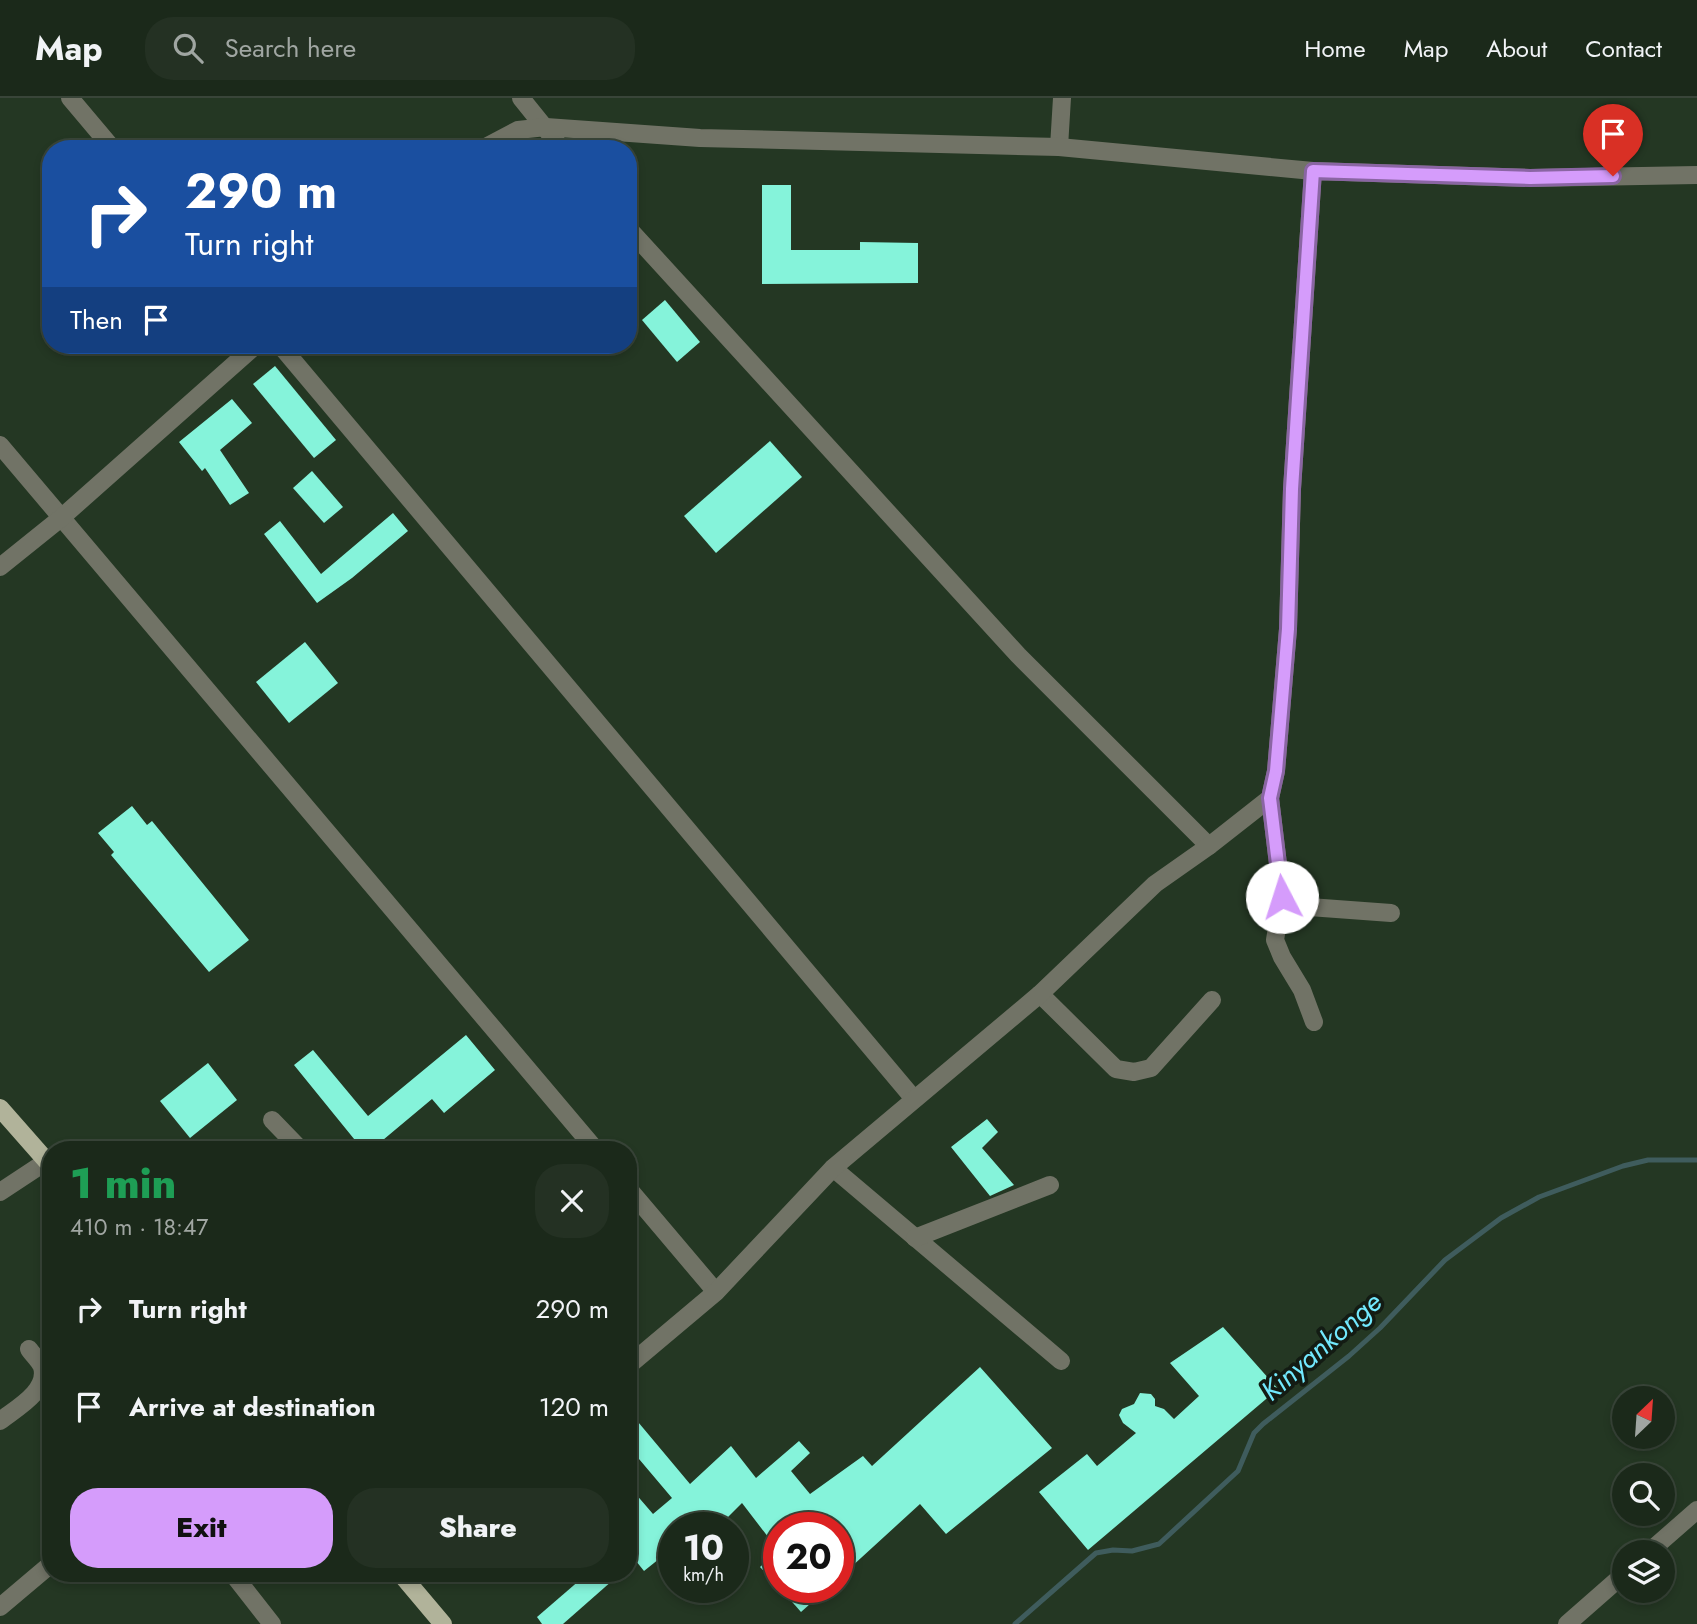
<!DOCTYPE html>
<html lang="en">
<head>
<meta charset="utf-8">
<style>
  :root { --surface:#1b291a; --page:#243123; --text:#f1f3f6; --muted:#a0a6a2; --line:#394539; --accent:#d59cfb }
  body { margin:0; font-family:Jost,sans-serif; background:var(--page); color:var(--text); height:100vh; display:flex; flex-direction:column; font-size:26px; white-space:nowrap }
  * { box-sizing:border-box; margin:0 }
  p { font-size:23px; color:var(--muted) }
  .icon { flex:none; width:38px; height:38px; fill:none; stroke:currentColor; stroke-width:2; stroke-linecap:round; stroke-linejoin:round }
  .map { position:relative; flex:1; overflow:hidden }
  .panel { position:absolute; left:42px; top:1043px; width:595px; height:441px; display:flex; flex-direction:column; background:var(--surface); border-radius:28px; box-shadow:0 4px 10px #0003,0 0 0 2px var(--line) }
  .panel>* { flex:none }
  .guide { position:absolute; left:42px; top:42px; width:595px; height:214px; border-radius:28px; box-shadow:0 4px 10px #0003,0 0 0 2px var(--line); background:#1a4fa0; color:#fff; overflow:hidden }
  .needle { width:46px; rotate:25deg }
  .tools { position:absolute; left:1612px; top:1288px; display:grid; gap:14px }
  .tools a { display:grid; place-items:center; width:63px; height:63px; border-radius:50%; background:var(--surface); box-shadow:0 4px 10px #0003,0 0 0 2px var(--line); font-size:35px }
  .speed { position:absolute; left:658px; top:1414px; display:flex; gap:14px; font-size:35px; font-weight:700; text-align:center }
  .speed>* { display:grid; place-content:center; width:91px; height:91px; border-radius:50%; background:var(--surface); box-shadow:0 4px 10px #0003,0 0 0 2px var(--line); line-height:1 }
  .speed small { font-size:18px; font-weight:400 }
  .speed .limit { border:10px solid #d22; background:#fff; color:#111 }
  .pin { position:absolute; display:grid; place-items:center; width:60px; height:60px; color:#fff; margin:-72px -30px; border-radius:50% 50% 50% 0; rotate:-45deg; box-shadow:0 0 7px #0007 }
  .pin .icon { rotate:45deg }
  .me { position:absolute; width:77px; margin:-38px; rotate:355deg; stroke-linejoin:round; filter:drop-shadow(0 0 5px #0008) }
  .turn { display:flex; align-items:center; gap:24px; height:147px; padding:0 28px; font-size:32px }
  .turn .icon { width:91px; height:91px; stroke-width:2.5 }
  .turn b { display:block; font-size:49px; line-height:60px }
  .then { display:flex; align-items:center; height:66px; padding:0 28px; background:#0003; gap:14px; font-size:26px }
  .round { display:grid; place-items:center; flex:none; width:74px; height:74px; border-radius:28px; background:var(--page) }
  .headline { display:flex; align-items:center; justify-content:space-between; height:119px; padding:0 28px }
  h1 { font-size:42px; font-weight:800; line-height:52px; color:#1e9e55 }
  .cta { display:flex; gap:14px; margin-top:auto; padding:14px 28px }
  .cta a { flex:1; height:80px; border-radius:28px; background:var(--accent); color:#111; font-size:28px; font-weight:800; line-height:80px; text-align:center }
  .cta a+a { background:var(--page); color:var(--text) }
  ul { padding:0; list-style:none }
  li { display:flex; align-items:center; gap:21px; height:98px; padding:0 28px }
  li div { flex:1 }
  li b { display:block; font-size:26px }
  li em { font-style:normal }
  header { display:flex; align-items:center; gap:42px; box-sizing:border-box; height:98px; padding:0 35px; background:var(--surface); border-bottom:2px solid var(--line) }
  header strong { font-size:33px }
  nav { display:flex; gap:38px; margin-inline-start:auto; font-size:24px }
  .search { width:490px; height:63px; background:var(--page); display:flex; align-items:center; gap:18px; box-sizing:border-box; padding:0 24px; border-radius:28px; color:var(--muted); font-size:26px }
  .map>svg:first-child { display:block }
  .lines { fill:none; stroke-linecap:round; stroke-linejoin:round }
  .stream { stroke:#3f5c5d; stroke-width:5 }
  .building { fill:#85f3da }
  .minor { stroke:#717366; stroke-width:18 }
  .major { stroke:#b1b39a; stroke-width:18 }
  .route-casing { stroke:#8a65a3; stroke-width:18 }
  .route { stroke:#d59cfb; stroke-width:12 }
  .labels { text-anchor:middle; stroke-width:7; stroke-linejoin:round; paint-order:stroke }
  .water-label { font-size:28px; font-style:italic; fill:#72e9fe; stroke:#131b13 }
</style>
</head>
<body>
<header>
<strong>Map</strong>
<div class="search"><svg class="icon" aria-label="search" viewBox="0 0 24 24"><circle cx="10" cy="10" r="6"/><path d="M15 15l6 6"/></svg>Search here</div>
<nav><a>Home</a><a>Map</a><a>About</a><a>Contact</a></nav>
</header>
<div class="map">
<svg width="1697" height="1526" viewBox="0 0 1697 1526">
  <rect width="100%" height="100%" fill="#243723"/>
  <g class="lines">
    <polyline class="stream" points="1015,1526 1096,1455 1113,1452 1132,1453 1159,1446 1238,1373 1254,1335 1263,1326 1349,1258 1380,1230 1445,1162 1501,1120 1539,1099 1623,1068 1648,1062 1697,1062"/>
  </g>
  <g class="building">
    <polygon points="762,87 791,87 791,152 860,152 860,144 918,145 918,185 762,186"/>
    <polygon points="665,202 700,244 677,264 642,222"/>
    <polygon points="275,268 336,342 314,360 253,286"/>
    <polygon points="232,301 252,325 220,352 249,395 230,407 205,370 202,373 179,344"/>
    <polygon points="770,343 802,379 716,455 684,418"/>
    <polygon points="312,373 343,409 324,425 293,390"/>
    <polygon points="393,415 408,433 352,480 317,505 264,436 280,423 321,476"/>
    <polygon points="305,544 338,585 289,625 256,584"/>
    <polygon points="132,708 147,727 152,723 249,842 209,874 111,757 114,754 98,735"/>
    <polygon points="466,937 495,972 444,1015 432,1001 371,1052 363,1052 294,967 313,952 368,1018"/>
    <polygon points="208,965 237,1002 190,1040 160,1003"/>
    <polygon points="987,1021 998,1034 982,1050 1014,1087 990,1098 951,1049"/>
    <polygon points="1223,1229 1278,1291 1088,1452 1039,1394 1087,1356 1097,1368 1136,1335 1123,1325 1119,1317 1122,1311 1134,1306 1140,1295 1151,1296 1155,1301 1155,1308 1164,1311 1174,1321 1199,1298 1170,1265"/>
    <polygon points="980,1269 1052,1350 946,1436 920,1406 838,1481 838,1430 779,1430 779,1489 760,1469 778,1452 742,1405 723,1424 715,1415 697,1430 674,1430 674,1449 644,1473 628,1453 628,1387 653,1416 672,1400 628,1348 628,1312 690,1386 731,1348 756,1380 799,1343 810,1355 791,1373 810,1396 863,1358 872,1368"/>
    <polygon points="588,1475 621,1475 563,1526 542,1526 537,1519"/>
    <polygon points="779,1489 829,1489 801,1514"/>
  </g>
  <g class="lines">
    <g class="minor">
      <polyline points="70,0 113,51"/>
      <polyline points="521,0 562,51"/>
      <polyline points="1059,49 1062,0"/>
      <polyline points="482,51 518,32 546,29 700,40 1059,49 1313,73 1530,80 1697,77"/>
      <polyline points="628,130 1018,557 1209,748"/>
      <polyline points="280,247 914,1001"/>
      <polyline points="0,347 596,1052"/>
      <polyline points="0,469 61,420 256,247"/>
      <polyline points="1270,700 1282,799 1275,842 1282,859 1302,892 1314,924"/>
      <polyline points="1282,807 1391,815"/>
      <polyline points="1040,896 1116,971 1134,974 1151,970 1212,902"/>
      <polyline points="272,1022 301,1052"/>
      <polyline points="833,1070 1061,1263"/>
      <polyline points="628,1090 716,1194"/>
      <polyline points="0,1094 47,1063"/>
      <polyline points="915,1140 1050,1087"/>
      <polyline points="628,1268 716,1194 833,1070 1040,896 1155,786 1209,748 1270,700 1276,673 1288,531 1292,391 1313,73"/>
      <path d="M 0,1323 C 15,1311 49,1293 42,1269 C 40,1263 32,1256 29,1251"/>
      <polyline points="1649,1454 1697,1412"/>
      <polyline points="232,1475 272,1526"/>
      <polyline points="0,1509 51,1466"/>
      <polyline points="1567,1526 1624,1476"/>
    </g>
    <g class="major">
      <polyline points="0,1010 51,1068"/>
      <polyline points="400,1475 443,1526"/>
    </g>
  </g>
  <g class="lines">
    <g class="route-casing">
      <polyline id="route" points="1282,799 1270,700 1276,673 1288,531 1292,391 1313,73 1530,80 1613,78"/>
    </g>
    <use href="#route" class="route"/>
  </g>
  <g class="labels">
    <g class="water-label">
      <text transform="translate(1321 1248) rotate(-41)" y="10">Kinyankonge</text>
    </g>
  </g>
</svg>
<div class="tools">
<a><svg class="needle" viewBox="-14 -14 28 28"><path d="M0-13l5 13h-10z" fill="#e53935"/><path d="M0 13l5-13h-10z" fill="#a0a6a2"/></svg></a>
<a><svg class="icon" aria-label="search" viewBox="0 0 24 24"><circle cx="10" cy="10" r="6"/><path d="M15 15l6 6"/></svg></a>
<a><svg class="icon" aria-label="layers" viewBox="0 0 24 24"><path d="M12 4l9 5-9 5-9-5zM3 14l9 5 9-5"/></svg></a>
</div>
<div class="speed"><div>10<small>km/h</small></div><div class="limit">20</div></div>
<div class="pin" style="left:1613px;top:78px;background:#d93025"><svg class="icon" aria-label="arrive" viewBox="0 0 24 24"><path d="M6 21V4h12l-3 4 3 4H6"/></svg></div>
<svg class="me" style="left:1282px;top:799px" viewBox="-20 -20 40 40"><circle r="19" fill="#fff"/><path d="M0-13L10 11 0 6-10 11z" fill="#d59cfb"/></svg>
<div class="guide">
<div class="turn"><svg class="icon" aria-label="right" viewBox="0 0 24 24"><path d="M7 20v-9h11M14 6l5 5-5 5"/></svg><div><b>290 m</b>Turn right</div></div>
<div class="then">Then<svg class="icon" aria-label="arrive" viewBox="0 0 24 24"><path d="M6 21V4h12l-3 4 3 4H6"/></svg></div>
</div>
<section class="panel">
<div class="headline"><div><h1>1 min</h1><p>410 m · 18:47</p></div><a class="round"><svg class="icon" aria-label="close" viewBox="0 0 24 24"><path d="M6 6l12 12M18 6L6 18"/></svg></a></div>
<ul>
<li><svg class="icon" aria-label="right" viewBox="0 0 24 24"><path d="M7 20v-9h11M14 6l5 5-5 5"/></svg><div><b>Turn right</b></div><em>290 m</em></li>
<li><svg class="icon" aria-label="arrive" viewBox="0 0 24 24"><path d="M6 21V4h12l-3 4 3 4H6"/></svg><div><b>Arrive at destination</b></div><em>120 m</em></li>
</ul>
<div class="cta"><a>Exit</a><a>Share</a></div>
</section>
</div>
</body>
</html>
